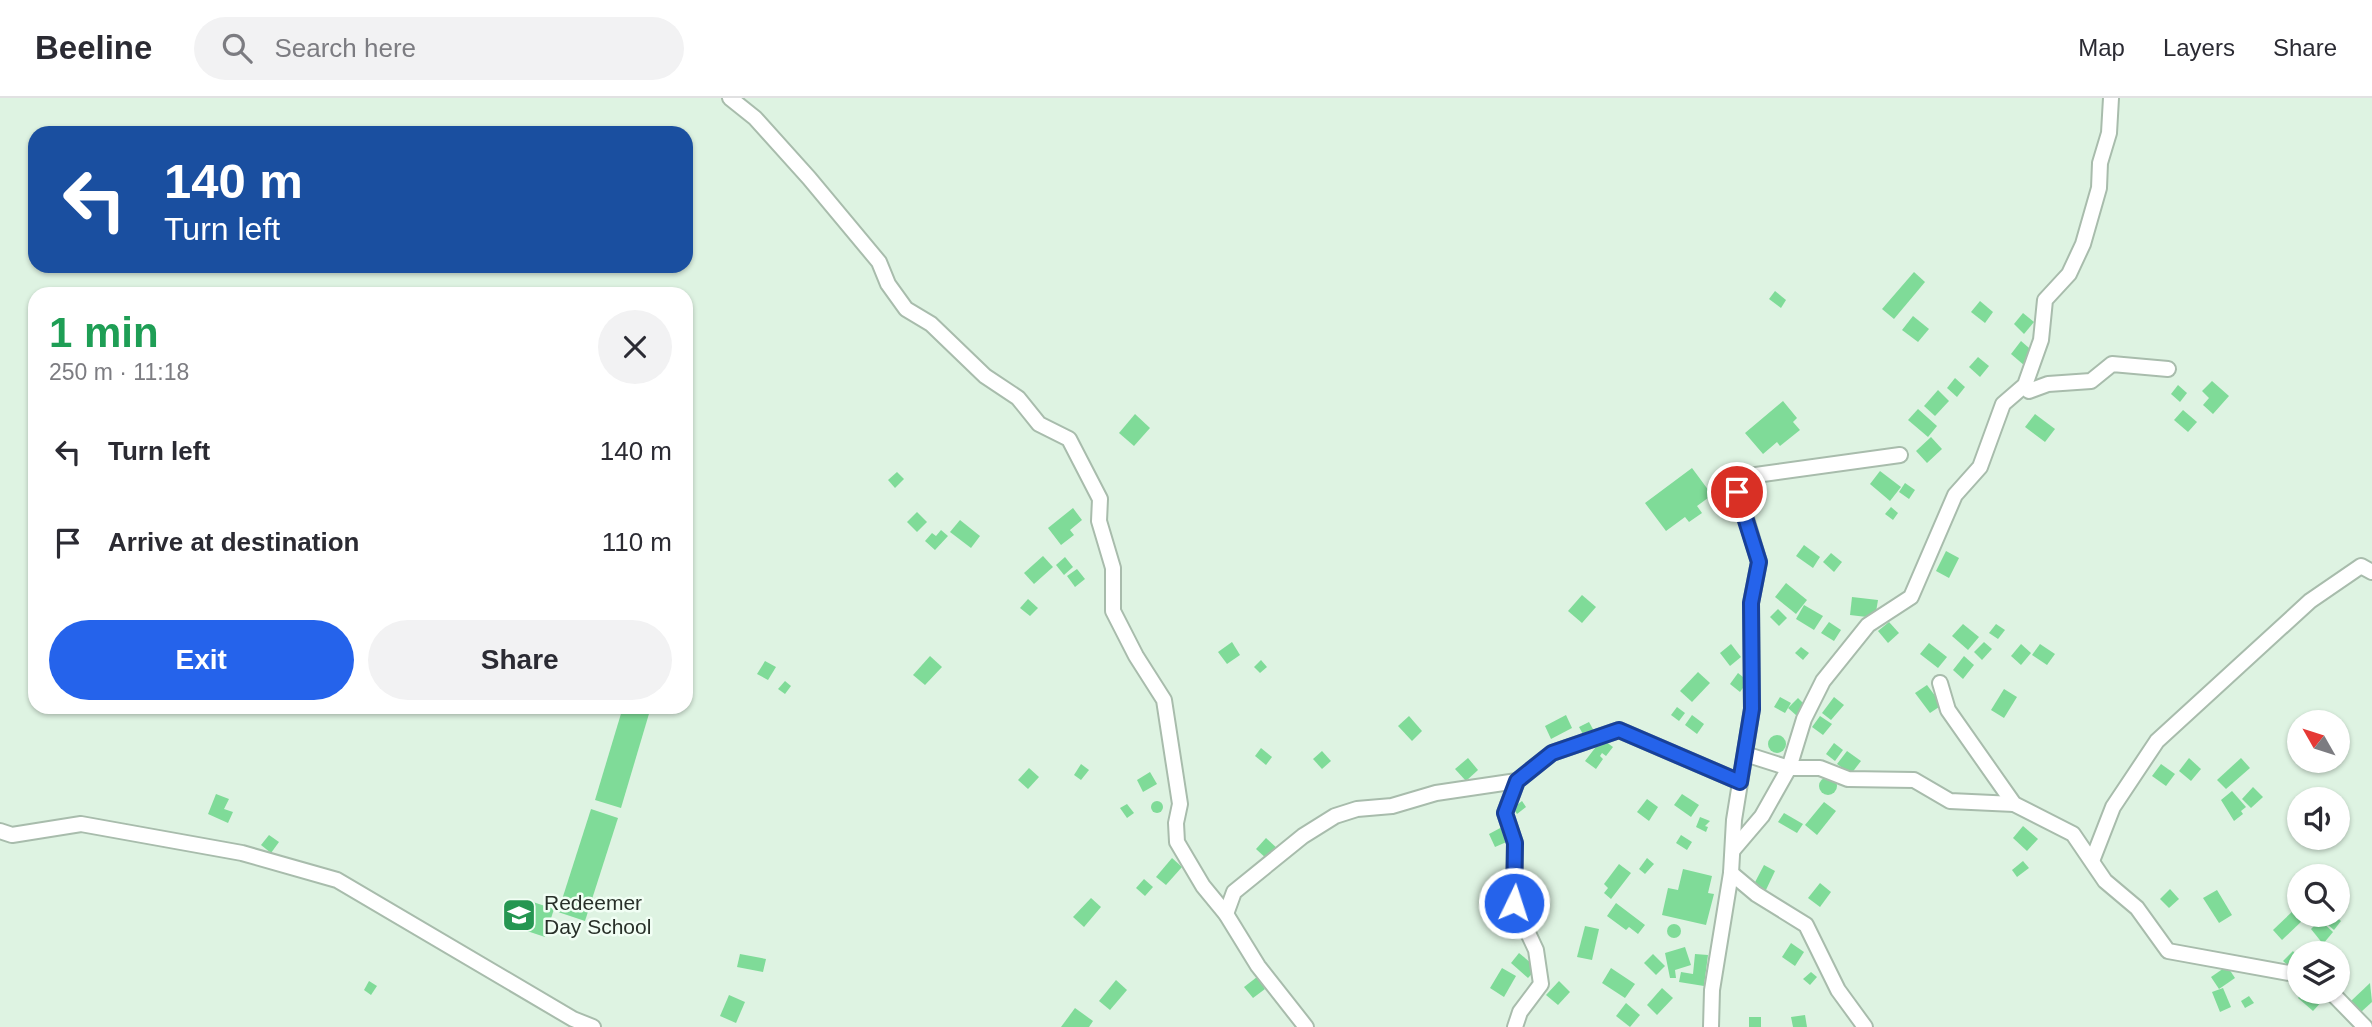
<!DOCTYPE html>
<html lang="en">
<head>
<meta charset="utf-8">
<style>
  :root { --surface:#fff; --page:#f2f2f3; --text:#2b2b33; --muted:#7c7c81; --line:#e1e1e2; --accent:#2563eb }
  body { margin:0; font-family:Helvetica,sans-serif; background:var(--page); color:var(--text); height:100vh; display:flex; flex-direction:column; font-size:26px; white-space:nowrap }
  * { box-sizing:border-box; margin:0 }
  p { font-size:23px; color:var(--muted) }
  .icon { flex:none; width:38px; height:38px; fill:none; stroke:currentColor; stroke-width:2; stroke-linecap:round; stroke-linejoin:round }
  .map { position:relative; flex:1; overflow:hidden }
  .panel { position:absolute; left:28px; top:189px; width:665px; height:427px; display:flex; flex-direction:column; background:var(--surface); border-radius:21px; box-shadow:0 2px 5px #0004 }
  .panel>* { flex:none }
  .banner { position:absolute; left:28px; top:28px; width:665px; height:147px; border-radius:21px; box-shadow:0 2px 5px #0004; background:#1a4fa0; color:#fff; overflow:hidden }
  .needle { width:46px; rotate:309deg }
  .tools { position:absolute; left:2287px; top:612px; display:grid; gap:14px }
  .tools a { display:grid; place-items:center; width:63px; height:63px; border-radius:50%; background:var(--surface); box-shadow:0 2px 5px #0004; font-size:35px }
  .pin { position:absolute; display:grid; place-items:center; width:60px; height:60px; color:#fff; margin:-30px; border:4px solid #fff; border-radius:50%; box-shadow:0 2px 7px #0007 }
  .me { position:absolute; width:77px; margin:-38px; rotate:4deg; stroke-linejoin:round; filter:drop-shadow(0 0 5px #0008) }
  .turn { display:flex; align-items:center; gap:24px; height:147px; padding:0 21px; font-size:32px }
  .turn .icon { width:91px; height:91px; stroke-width:2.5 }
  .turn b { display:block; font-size:49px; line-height:60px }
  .round { display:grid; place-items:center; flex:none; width:74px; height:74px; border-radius:37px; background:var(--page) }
  .overview { display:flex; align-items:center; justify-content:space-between; height:119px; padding:0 21px }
  h1 { font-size:42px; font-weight:600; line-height:52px; color:#1e9e55 }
  .button { display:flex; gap:14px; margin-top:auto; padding:14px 21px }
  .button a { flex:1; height:80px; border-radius:42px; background:var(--accent); color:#fff; font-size:28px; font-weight:600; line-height:80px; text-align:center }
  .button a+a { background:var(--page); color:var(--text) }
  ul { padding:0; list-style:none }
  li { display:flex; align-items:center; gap:21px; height:91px; padding:0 21px }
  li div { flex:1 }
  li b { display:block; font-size:26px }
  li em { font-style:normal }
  header { display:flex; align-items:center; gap:42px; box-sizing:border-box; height:98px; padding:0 35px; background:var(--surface); border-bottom:2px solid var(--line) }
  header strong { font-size:33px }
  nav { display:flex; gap:38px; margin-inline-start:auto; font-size:24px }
  .search { width:490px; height:63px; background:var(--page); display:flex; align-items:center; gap:18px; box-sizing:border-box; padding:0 24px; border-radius:38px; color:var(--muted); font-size:26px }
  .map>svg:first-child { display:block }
  .building { fill:#7fdb98 }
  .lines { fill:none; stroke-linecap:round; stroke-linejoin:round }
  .minor-casing { stroke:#a8bcac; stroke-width:18 }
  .minor { stroke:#fff; stroke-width:14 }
  .route-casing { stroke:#184099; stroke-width:18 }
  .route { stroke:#2563eb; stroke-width:12 }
  .labels { text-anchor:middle; stroke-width:5; stroke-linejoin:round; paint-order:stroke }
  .poi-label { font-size:21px; fill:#283029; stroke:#f1fef4; text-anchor:start }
</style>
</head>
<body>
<header>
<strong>Beeline</strong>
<div class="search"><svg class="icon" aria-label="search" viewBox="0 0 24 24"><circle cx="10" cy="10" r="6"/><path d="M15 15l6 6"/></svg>Search here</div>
<nav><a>Map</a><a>Layers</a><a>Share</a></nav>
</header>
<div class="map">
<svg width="2372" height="929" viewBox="0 0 2372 929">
  <rect width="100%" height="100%" fill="#def3e2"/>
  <g class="building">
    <polygon points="1914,174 1925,184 1894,221 1882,211"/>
    <polygon points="1775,193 1786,202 1781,210 1769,201"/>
    <polygon points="1980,203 1993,214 1985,225 1971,214"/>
    <polygon points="2023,215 2034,224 2024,236 2014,226"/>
    <polygon points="1913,218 1929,231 1918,244 1902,232"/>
    <polygon points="2021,243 2035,255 2025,268 2011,256"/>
    <polygon points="1978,259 1989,268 1980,279 1969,269"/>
    <polygon points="1955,280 1965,289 1957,299 1947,290"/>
    <polygon points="2212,283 2229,298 2213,316 2203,307 2209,300 2202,293"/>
    <polygon points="2178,287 2187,295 2180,304 2171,296"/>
    <polygon points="1938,292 1949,303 1935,318 1924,308"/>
    <polygon points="1783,303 1797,320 1793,324 1800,332 1780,348 1777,344 1763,356 1745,335"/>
    <polygon points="1918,311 1937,328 1928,339 1908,322"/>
    <polygon points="2183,312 2197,324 2188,334 2174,322"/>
    <polygon points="1135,316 1150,330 1134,348 1119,335"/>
    <polygon points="2035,316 2055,331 2045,344 2025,329"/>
    <polygon points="1931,339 1942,351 1927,365 1916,353"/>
    <polygon points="1692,370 1712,397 1697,408 1702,415 1689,424 1685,419 1666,433 1645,405"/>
    <polygon points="1880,373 1901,389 1890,403 1870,386"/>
    <polygon points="897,374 904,381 895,390 888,382"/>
    <polygon points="1905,385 1915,392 1909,401 1899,394"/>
    <polygon points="1891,409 1898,415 1893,422 1885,416"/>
    <polygon points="1073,410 1082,422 1070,432 1074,437 1061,447 1048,430"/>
    <polygon points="917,414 927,424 917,434 907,424"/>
    <polygon points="960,422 980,438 971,450 950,434"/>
    <polygon points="941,432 948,438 935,452 925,443 932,435 936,438"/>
    <polygon points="1804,447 1820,459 1813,470 1796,458"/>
    <polygon points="1946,453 1959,460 1949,480 1936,473"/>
    <polygon points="1831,455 1842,464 1834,474 1823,464"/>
    <polygon points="1043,458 1053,469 1034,486 1024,475"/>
    <polygon points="1065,459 1073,469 1064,477 1056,467"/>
    <polygon points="1077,471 1085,481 1075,489 1067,478"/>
    <polygon points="1786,485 1807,502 1796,516 1775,499"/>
    <polygon points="1582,497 1596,509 1582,525 1568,513"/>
    <polygon points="1852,499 1878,502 1875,520 1850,517"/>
    <polygon points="1028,501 1038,510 1030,518 1020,510"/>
    <polygon points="1804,507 1823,518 1814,532 1796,521"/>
    <polygon points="1778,511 1787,520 1779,528 1770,519"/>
    <polygon points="1829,524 1841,532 1834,543 1821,535"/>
    <polygon points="1889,524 1899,535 1888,545 1878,533"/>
    <polygon points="1963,526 1979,539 1968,552 1952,538"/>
    <polygon points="1996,526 2005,532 1998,541 1989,535"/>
    <polygon points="1232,544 1240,557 1227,566 1218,554"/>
    <polygon points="1984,544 1992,551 1982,562 1974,554"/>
    <polygon points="1929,545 1947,559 1938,570 1920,556"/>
    <polygon points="1731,546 1741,559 1730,568 1720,555"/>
    <polygon points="2021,546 2031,555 2021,567 2011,558"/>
    <polygon points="2040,546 2055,556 2047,567 2032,557"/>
    <polygon points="1801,549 1809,555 1803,562 1795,555"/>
    <polygon points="930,558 942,569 925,587 913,577"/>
    <polygon points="1964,558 1974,567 1963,581 1953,572"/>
    <polygon points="1261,562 1267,569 1260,575 1254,569"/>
    <polygon points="765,563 776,569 768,582 757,576"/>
    <polygon points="1698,574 1710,585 1692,604 1680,593"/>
    <polygon points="1738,575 1748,583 1740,594 1730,586"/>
    <polygon points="785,583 791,588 785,596 778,591"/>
    <polygon points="1927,587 1942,607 1930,615 1915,595"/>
    <polygon points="2004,591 2017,599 2004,620 1991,612"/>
    <polygon points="1780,599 1791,605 1785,615 1774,609"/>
    <polygon points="1834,599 1844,607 1831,622 1822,615"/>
    <polygon points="1798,600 1806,608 1797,618 1788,610"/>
    <polygon points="623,609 651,609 621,710 595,702"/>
    <polygon points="1677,609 1685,615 1679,623 1671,617"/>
    <polygon points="1566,617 1572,630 1551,641 1545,628"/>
    <polygon points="1692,617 1704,626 1697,636 1685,627"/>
    <polygon points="1409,618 1422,633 1412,643 1398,628"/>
    <polygon points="1820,618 1832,626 1823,637 1812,629"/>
    <polygon points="1589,624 1594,633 1584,638 1579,629"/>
    <circle cx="1777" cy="646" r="9"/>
    <polygon points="1602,641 1613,649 1606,658 1602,655 1600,658 1603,661 1596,671 1585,663"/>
    <polygon points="1834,645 1843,652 1835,663 1826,656"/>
    <polygon points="1261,650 1272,659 1266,667 1255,658"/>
    <polygon points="1322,653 1331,663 1322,671 1313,661"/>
    <polygon points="1847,653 1861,663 1851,676 1837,666"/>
    <polygon points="1468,660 1478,672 1466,683 1455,671"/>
    <polygon points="2189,660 2201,671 2191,683 2179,673"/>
    <polygon points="2241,660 2250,670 2226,691 2217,682"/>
    <polygon points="1081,666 1089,672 1081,682 1074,677"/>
    <polygon points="2161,666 2175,676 2166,688 2152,678"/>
    <polygon points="1029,670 1039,679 1028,691 1018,682"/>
    <polygon points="1150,674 1157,686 1143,694 1137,682"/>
    <circle cx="1828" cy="688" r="9"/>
    <polygon points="2253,689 2263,699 2251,710 2242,701"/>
    <polygon points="2232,693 2246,709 2241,713 2243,716 2234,723 2221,702"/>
    <polygon points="216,696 229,701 224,711 233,714 228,725 208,716"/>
    <polygon points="1682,696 1699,707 1691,719 1674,707"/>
    <polygon points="1647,701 1658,709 1649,723 1637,714"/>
    <circle cx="1157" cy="709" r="6"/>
    <polygon points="1522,703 1526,709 1517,716 1513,710"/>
    <polygon points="1824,704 1836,713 1817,737 1805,727"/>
    <polygon points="1127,706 1134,715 1127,720 1120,710"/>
    <polygon points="591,711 618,720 585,823 558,814"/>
    <polygon points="1784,715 1803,726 1797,735 1778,724"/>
    <polygon points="1700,719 1710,723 1705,728 1708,729 1706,734 1696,729"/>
    <polygon points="1504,728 1511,742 1495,749 1489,736"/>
    <polygon points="2023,728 2038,741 2027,753 2013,740"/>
    <polygon points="269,737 279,744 271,755 261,747"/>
    <polygon points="1681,737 1692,744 1687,752 1676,745"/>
    <polygon points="1266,740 1278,751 1268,762 1256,751"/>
    <polygon points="1172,760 1182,769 1166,787 1156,779"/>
    <polygon points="1647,760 1654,766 1645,776 1639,771"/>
    <polygon points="2023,763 2029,770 2017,779 2012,772"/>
    <polygon points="1619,766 1631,775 1611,801 1604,795 1608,790 1604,786"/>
    <polygon points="1764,767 1775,773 1765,794 1753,788"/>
    <polygon points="1683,771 1712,778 1708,795 1714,796 1706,827 1662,817 1668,790 1678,792"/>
    <polygon points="1144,781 1153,789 1145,798 1136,790"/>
    <polygon points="1820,785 1831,794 1820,809 1808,800"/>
    <polygon points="2170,791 2179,801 2169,810 2160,801"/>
    <polygon points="2217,792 2232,817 2219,825 2203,800"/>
    <polygon points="1091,800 1101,809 1084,829 1073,819"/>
    <polygon points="524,801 554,811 545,839 515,829"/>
    <polygon points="1616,805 1645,827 1638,836 1629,829 1626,832 1607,818"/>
    <polygon points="1510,809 1519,818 1504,835 1495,826"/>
    <polygon points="2295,811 2304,821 2282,842 2273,832"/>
    <polygon points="2334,817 2341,823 2334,832 2327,826"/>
    <polygon points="2320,822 2333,834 2323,846 2311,831"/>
    <circle cx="1674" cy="833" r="7"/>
    <polygon points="1585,828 1599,831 1592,862 1577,859"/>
    <polygon points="1791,845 1804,854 1795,868 1782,859"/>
    <polygon points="1685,849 1691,867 1675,872 1676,880 1670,880 1665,855"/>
    <polygon points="2293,853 2300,863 2292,871 2283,863"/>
    <polygon points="1519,855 1537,870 1528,880 1511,865"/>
    <polygon points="740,856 766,861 763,874 737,869"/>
    <polygon points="1653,856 1665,868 1656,877 1644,865"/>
    <polygon points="1695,856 1708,857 1704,888 1679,884 1681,874 1693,876"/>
    <polygon points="2227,868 2235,880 2219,891 2211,879"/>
    <polygon points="1502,870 1516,878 1504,899 1490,890"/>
    <polygon points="1611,870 1635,886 1625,900 1602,885"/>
    <polygon points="1811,874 1817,879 1810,887 1803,881"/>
    <polygon points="1257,879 1265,891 1253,900 1244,889"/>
    <polygon points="1116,882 1127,892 1110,912 1099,903"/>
    <polygon points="369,883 377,888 371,897 364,892"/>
    <polygon points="1559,883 1570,894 1558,907 1546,897"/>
    <polygon points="2370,885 2372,904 2361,914 2351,903"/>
    <polygon points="1662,890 1673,900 1657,917 1647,907"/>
    <polygon points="2223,890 2231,909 2220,914 2212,894"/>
    <polygon points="2303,894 2320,894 2326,899 2313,913 2298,900"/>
    <polygon points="729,897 745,904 736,925 720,918"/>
    <polygon points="2249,898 2254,905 2245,910 2241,903"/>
    <polygon points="1626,905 1640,917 1630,929 1616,918"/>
    <polygon points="1075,910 1093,923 1089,929 1061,929"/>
    <polygon points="1805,917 1807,929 1793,929 1791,919"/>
    <rect x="1749" y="919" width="12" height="10"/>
  </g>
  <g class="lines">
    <g class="minor-casing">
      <g id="minor">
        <polyline points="730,0 755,20 809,80 879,164 888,186 906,211 931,226 985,278 1018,300 1039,326 1069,341 1100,401 1099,423 1113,470 1113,513 1136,558 1164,602 1180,706 1176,725 1177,744 1203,788 1226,816 1258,868 1306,929"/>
        <polyline points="2029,293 2048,286 2091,283 2112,266 2168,271"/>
        <polyline points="1940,585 1948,612 2014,706 2073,736 2105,783 2137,810 2168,853 2300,877"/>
        <polyline points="1745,656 1789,670 1820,670 1848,681 1914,682 1950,703 2014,706"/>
        <polyline points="0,733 12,737 81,726 242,755 337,782 573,921 593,929"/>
        <polyline points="1733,752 1762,718 1789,670 1804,621 1823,583 1868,527 1911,499 1955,397 1980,369 2003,306 2025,287 2041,242 2045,202 2069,176 2083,146 2099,90 2100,65 2109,35 2111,0"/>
        <polyline points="2092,763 2113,709 2157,643 2310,503 2361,468 2372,474"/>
        <polyline points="1731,775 1756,796 1806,827 1838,892 1865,929"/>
        <polyline points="1226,816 1234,794 1303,738 1335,718 1357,711 1392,708 1436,695 1517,683 1552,655 1619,632 1740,684"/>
        <polyline points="2331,894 2365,929"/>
        <polyline points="1515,929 1520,914 1541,886 1536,852 1514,805 1515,745 1505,715 1517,683"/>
        <polyline points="1711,929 1712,892 1731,775 1734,722 1752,611 1751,505 1759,464 1734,380 1900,357"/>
      </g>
    </g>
    <use href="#minor" class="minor"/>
  </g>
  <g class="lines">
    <g class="route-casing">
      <polyline id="route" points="1514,805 1515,745 1505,715 1517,683 1552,655 1619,632 1740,684 1752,611 1751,505 1759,464 1737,394"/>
    </g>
    <use href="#route" class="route"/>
  </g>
  <defs>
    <g id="school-square" transform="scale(1.75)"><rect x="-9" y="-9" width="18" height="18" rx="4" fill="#259651" stroke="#f1fef4"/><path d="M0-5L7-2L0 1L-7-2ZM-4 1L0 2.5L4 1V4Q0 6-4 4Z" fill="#fff"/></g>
  </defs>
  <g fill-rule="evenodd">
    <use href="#school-square" x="519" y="817"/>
  </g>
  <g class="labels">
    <g class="poi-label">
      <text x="544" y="812">Redeemer<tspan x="544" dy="24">Day School</tspan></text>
    </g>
  </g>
</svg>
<div class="tools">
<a><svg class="needle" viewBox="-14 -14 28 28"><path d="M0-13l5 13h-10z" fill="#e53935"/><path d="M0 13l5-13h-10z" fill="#7c7c81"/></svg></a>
<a><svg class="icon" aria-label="sound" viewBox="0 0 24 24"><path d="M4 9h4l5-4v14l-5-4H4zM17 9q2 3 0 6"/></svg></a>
<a><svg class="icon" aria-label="search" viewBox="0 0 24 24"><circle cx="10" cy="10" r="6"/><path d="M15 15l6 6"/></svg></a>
<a><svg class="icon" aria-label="layers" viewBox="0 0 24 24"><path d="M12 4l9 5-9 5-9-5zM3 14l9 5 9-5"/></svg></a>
</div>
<div class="pin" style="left:1737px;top:394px;background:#d93025"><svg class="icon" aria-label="arrive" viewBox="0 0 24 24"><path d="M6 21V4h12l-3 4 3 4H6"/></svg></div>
<svg class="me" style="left:1514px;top:805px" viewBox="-20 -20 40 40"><circle r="17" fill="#2563eb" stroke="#fff" stroke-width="3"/><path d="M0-11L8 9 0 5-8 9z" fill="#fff"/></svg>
<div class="banner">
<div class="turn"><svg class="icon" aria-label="left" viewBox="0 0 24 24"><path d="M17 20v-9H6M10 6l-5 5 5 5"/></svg><div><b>140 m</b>Turn left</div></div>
</div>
<section class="panel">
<div class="overview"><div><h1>1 min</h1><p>250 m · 11:18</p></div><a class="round"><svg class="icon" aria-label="close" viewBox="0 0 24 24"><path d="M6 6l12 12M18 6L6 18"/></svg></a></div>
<ul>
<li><svg class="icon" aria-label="left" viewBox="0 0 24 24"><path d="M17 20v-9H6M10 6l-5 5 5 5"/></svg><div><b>Turn left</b></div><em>140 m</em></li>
<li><svg class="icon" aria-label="arrive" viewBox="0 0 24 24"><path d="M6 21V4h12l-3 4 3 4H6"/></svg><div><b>Arrive at destination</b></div><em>110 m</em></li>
</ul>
<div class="button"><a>Exit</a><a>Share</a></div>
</section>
</div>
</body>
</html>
